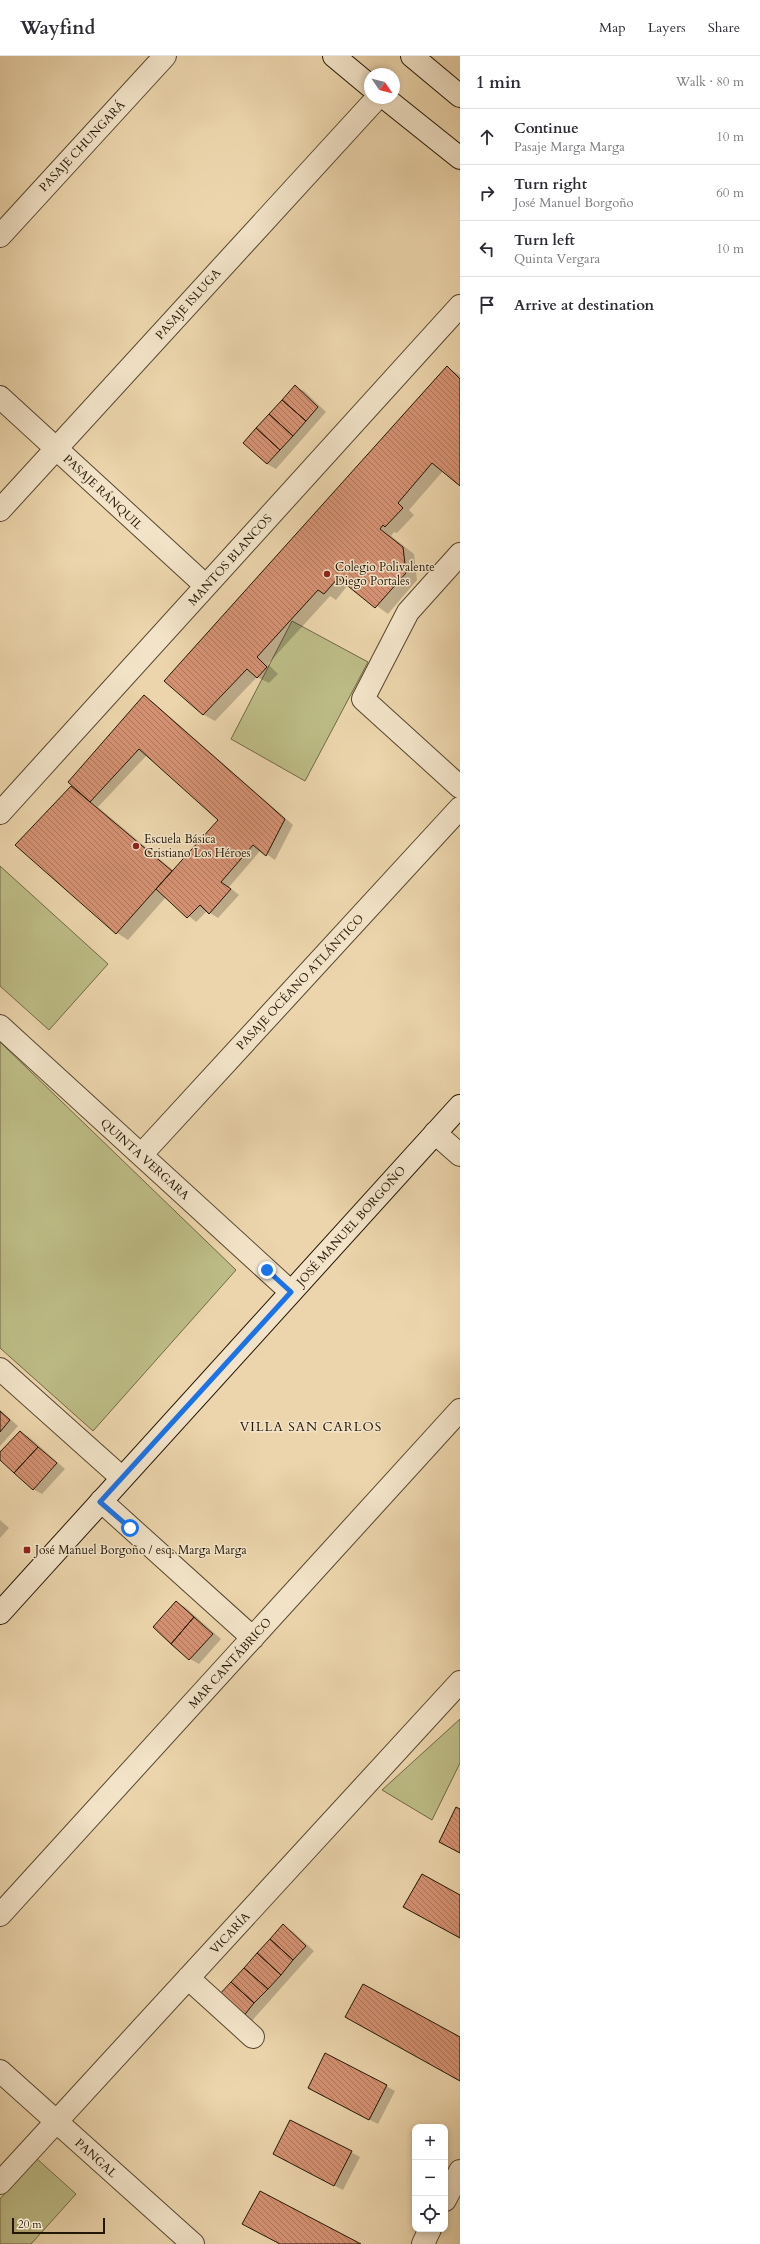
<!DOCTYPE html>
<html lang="en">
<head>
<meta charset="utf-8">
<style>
  :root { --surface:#fff; --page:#f2f2f3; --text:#2b2b33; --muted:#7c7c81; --line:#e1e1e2 }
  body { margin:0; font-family:Cardo,serif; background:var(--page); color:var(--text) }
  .controls { position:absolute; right:12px; bottom:12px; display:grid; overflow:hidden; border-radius:8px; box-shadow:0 2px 6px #0003 }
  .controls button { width:36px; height:36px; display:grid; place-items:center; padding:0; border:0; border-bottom:1px solid var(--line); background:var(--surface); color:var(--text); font:20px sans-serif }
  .compass { position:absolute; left:364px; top:12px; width:36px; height:36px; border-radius:50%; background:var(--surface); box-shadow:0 2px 6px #0003; rotate:125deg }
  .scale { position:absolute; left:12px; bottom:10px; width:93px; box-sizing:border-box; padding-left:4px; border:2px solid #221605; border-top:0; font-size:11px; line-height:14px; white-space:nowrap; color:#221605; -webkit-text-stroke:3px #f3e4c9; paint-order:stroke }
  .stop { position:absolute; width:12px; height:12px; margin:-9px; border:3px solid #1a73e8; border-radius:50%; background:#fff }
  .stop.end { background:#1a73e8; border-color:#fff; box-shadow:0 1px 4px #0008 }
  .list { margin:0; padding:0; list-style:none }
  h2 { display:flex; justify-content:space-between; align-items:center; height:52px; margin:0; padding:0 16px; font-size:17px }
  h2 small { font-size:13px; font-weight:400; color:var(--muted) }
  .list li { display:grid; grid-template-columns:26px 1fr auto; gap:12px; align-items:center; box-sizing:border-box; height:56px; padding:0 16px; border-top:1px solid var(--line) }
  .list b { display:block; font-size:15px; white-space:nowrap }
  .list p { margin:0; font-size:13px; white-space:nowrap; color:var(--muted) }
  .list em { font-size:13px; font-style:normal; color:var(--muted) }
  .icon { flex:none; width:22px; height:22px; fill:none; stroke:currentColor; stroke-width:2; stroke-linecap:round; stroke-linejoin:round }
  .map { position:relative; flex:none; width:460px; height:2188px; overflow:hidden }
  header { display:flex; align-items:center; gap:24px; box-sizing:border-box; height:56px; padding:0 20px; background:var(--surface); border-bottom:1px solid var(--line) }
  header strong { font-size:19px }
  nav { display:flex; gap:22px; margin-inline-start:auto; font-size:14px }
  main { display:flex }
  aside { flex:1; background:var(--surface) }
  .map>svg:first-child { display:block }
  .green { fill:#bdbc86; stroke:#706946 }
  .shadow { fill:#0003; fill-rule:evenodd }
  .building { fill:url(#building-back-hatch); stroke:#221605 }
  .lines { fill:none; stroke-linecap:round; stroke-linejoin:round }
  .street-casing { stroke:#54462f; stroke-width:24 }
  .secondary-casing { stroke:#221605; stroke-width:24 }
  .street { stroke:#f3e4c9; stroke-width:22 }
  .secondary { stroke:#f3e4c9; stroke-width:22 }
  .route { stroke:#1a73e8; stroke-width:5 }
  .poi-dot { fill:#8f2418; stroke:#f3e4c9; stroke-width:1.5 }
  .labels { text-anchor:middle; stroke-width:3; stroke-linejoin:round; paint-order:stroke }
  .street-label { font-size:12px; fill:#221605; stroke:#f3e4c9 }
  .poi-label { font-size:12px; fill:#221605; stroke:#f3e4c9; text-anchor:start }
  .neighbourhood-label { font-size:13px; letter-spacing:1px; fill:#221605; stroke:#f3e4c9 }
</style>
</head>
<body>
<header>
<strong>Wayfind</strong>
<nav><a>Map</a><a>Layers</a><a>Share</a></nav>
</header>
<main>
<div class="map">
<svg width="460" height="2188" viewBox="0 0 460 2188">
  <defs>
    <pattern id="building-back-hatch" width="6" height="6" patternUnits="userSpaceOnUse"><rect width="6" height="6" fill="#d59273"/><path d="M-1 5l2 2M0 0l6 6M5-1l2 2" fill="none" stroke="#ac765c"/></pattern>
  </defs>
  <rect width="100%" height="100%" fill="#ecd5ac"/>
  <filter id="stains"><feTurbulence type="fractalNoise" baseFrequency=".005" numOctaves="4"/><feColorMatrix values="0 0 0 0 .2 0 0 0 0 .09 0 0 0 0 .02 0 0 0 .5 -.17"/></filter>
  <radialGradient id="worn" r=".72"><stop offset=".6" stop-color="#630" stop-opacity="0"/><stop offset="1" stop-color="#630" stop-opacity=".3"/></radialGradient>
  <path class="green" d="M292 565 368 606 305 725 231 683Z
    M0 810 108 908 49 974 0 930Z
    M0 986 236 1214 93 1375 0 1292Z
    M460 1663V1707L432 1764 382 1734Z
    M36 2102 76 2138 31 2188H0V2143Z"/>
  <path class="shadow" d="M448 312 460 319V429L443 415 409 454 414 459 397 477 394 476 391 480 414 498 417 524 388 558 348 529 336 544 330 540 268 608 278 618 269 627 257 621 215 665 204 659 166 625Z
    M295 331 304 335 326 356 276 413 267 408 245 387Z
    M144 641 153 646 293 769 275 804 261 794 229 831 239 839 218 862 207 855 196 866 166 841 128 884 117 877 71 731 78 735ZM147 699 219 764 174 815 98 751Z
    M0 1354 18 1370 0 1390Z
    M20 1376 29 1381 65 1413 42 1438 33 1433 0 1403V1398Z
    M0 1464 9 1472 0 1482Z
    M176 1546 185 1551 221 1583 199 1608 190 1603 154 1571Z
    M283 1870 292 1875 314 1895 251 1966 242 1961Z
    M386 2030 395 2035 378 2068 317 2037Z
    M291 2065 360 2101 343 2134 282 2103Z"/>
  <path class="building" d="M447 310 460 323V430L432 407 398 447 403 452 385 471 383 469 380 473 403 491 406 517 375 552 338 522 324 538 318 534 257 601 267 611 257 622 247 613 203 659 164 625Z
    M295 329 318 351 306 365 282 344Z
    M282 344 306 365 293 380 269 358Z
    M269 358 293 380 280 394 256 372Z
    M256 372 280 394 267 408 243 387Z
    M144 639 285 763 266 800 253 789 221 826 231 833 209 858 200 849 187 862 156 833 218 764 139 693 90 746 68 726Z
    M71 730 172 815 116 878 15 789Z
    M0 1355 10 1364 0 1376Z
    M20 1375 38 1391 14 1417 0 1404V1396Z
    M38 1391 57 1407 33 1434 14 1417Z
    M176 1545 194 1561 171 1588 153 1571Z
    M194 1561 213 1578 189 1604 171 1588Z
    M456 1751 460 1753V1797L439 1786Z
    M422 1818 460 1839V1882L403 1851Z
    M283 1868 306 1890 293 1904 270 1883Z
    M270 1883 293 1904 281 1919 257 1897Z
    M257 1897 281 1919 268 1933 244 1912Z
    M244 1912 268 1933 254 1947 231 1926Z
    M231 1926 254 1947 242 1962 218 1940Z
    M363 1928 460 1981V2025L345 1961Z
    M325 1997 387 2029 369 2064 308 2032Z
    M290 2064 352 2095 334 2130 273 2098Z
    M260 2135 361 2188H280L242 2168Z"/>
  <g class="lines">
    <g class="street-casing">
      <path id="street" d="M0 180 165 0
        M0 341 206 530
        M0 454 377 42
        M460 498 408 556 363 643 460 731
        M0 757 460 250
        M0 970 291 1236
        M435 1077 460 1099
        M141 1099 460 752
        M0 1313 122 1422
        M101 1445 253 1582
        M0 1859 460 1354
        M188 1922 253 1981
        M0 2015 193 2188
        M0 2127 460 1626
        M445 2144 460 2115
        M423 2188 430 2173"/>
    </g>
    <g class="secondary-casing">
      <path id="secondary" d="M334 0 370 30
        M412 0 460 40
        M385 42 460 102
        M0 1557 460 1050"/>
    </g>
    <use href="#street" class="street"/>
    <use href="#secondary" class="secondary"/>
  </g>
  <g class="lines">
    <path class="route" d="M130 1472 100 1446 291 1236 267 1214"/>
  </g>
  <g class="poi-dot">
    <circle cx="327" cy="518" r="4"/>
    <circle cx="136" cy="790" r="4"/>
    <rect x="23" y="1490" width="8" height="8" rx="2"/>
  </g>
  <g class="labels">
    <g class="street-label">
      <text transform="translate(82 90) rotate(-47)" y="4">PASAJE CHUNGARÁ</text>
      <text transform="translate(188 248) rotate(-48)" y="4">PASAJE ISLUGA</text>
      <text transform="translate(103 436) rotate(43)" y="4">PASAJE RÁNQUIL</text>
      <text transform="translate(230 504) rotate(-48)" y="4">MANTOS BLANCOS</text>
      <text transform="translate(300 926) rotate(-47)" y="4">PASAJE OCÉANO ATLÁNTICO</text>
      <text transform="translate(145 1103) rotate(42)" y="4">QUINTA VERGARA</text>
      <text transform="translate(351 1170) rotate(-48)" y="4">JOSÉ MANUEL BORGOÑO</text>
      <text transform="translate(230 1607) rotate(-48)" y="4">MAR CANTÁBRICO</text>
      <text transform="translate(230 1877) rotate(-47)" y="4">VICARÍA</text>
      <text transform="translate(96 2102) rotate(42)" y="4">PANGAL</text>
    </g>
    <g class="poi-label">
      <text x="335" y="515">Colegio Polivalente<tspan x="335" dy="14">Diego Portales</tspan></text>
      <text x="144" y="787">Escuela Básica<tspan x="144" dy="14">Cristiano Los Héroes</tspan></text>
      <text x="35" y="1498">José Manuel Borgoño / esq. Marga Marga</text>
    </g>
    <g class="neighbourhood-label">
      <text x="311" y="1375">VILLA SAN CARLOS</text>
    </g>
  </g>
  <rect width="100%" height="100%" filter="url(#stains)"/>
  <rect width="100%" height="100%" fill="url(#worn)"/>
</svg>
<div class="controls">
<button>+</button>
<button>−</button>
<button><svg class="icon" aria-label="locate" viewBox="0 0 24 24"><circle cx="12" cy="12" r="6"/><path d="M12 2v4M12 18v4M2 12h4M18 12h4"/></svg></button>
</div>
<svg class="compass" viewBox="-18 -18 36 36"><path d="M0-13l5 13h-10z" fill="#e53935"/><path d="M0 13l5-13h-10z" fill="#7c7c81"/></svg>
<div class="scale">20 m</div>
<div class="stop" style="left:130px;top:1472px"></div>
<div class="stop end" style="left:267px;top:1214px"></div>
</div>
<aside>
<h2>1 min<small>Walk · 80 m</small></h2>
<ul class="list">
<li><svg class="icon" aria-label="ahead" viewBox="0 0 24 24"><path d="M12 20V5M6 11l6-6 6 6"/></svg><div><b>Continue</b><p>Pasaje Marga Marga</p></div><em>10 m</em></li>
<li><svg class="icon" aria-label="right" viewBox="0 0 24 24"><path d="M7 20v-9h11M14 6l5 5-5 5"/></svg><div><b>Turn right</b><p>José Manuel Borgoño</p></div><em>60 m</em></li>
<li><svg class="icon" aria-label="left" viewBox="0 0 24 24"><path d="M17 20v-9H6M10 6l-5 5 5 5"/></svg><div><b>Turn left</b><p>Quinta Vergara</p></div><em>10 m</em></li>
<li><svg class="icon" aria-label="arrive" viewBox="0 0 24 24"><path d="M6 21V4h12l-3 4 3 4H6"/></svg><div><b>Arrive at destination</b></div></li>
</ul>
</aside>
</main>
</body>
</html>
